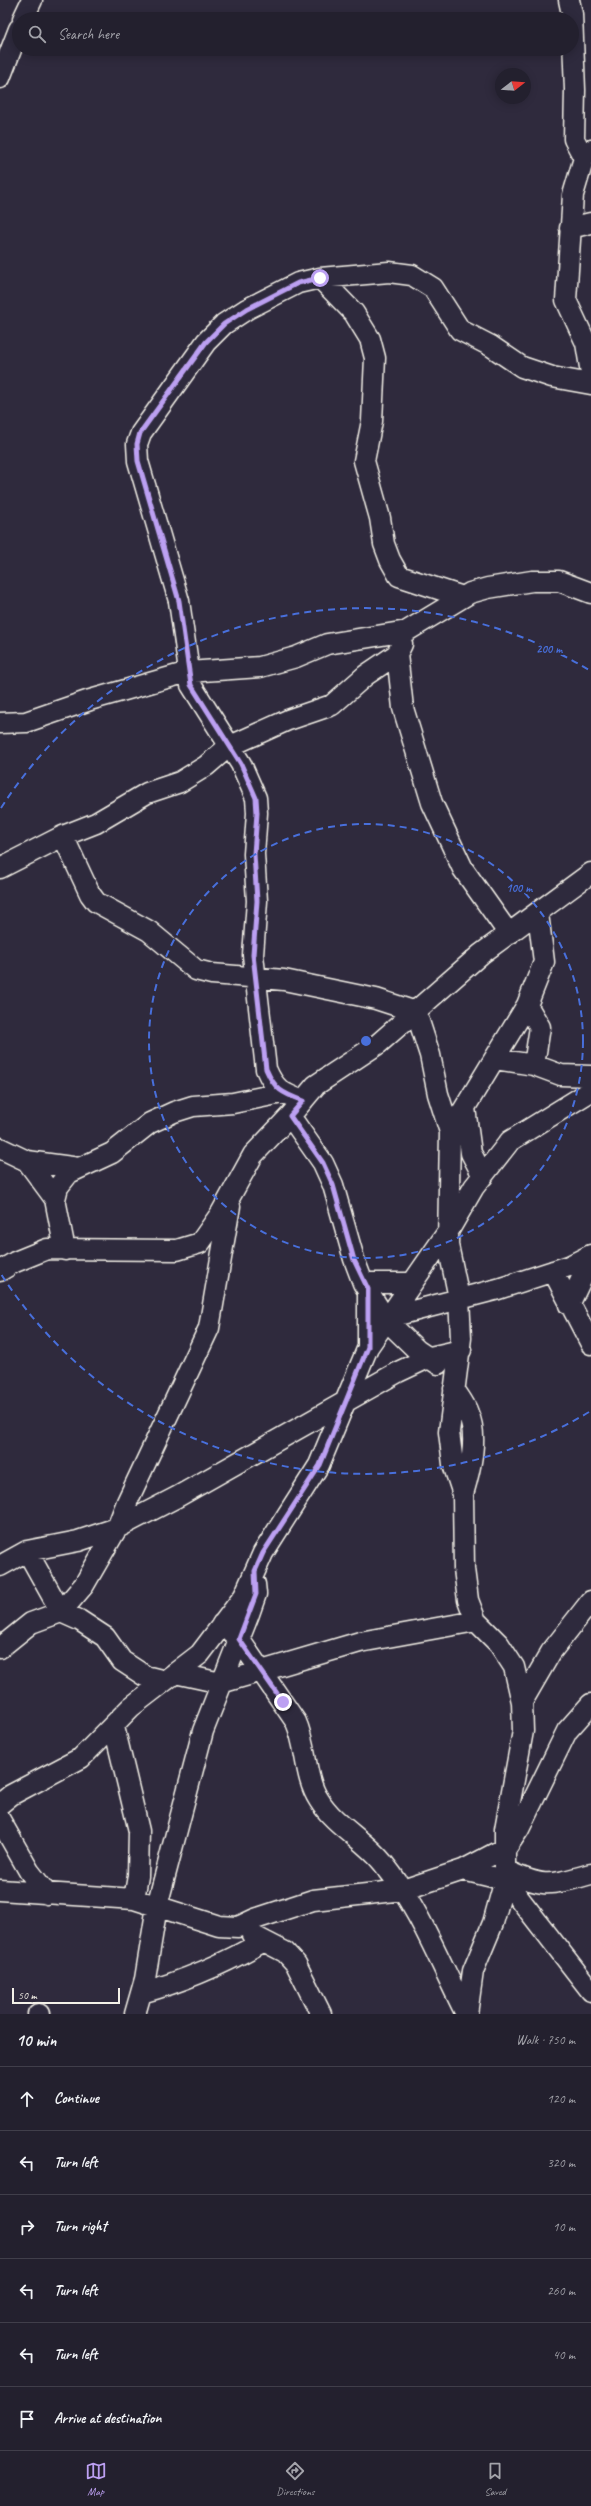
<!DOCTYPE html>
<html lang="en">
<head>
<meta charset="utf-8">
<style>
  :root { --surface:#23202e; --page:#2b2836; --text:#f1f3f6; --muted:#a3a3aa; --line:#403e4a; --accent:#bca0f2 }
  body { margin:0; font-family:Caveat,sans-serif; background:var(--page); color:var(--text) }
  .compass { position:absolute; left:495px; top:68px; width:36px; height:36px; border-radius:50%; background:var(--surface); box-shadow:0 2px 10px #0003; rotate:73deg }
  .scale { position:absolute; left:12px; bottom:10px; width:108px; box-sizing:border-box; padding-left:4px; border:2px solid #f4f1e8; border-top:0; font-size:11px; line-height:14px; white-space:nowrap; color:#f4f1e8; -webkit-text-stroke:3px #2f2a3d; paint-order:stroke }
  .stop { position:absolute; width:12px; height:12px; margin:-9px; border:3px solid #bca0f2; border-radius:50%; background:#fff }
  .stop.end { background:#bca0f2; border-color:#fff; box-shadow:0 1px 4px #0008 }
  .list { margin:0; padding:0; list-style:none }
  h2 { display:flex; justify-content:space-between; align-items:center; height:52px; margin:0; padding:0 16px; font-size:17px }
  h2 small { font-size:13px; font-weight:400; color:var(--muted) }
  .list li { display:grid; grid-template-columns:26px 1fr auto; gap:12px; align-items:center; box-sizing:border-box; height:64px; padding:0 16px; border-top:1px solid var(--line) }
  .list b { display:block; font-size:15px; white-space:nowrap }
  .list em { font-size:13px; font-style:normal; color:var(--muted) }
  .icon { flex:none; width:22px; height:22px; fill:none; stroke:currentColor; stroke-width:2; stroke-linecap:round; stroke-linejoin:round }
  .map { position:relative; flex:none; width:591px; height:2014px; overflow:hidden }
  .search { position:absolute; background:var(--surface); box-shadow:0 2px 10px #0003; left:12px; right:12px; top:12px; height:44px; display:flex; align-items:center; gap:10px; box-sizing:border-box; padding:0 14px; border-radius:22px; color:var(--muted); font-size:15px }
  .sheet { height:436px; background:var(--surface) }
  nav { display:flex; justify-content:space-around; align-items:center; box-sizing:border-box; height:56px; border-top:1px solid var(--line); background:var(--surface); font-size:11px; color:var(--muted) }
  nav a { display:grid; justify-items:center; gap:2px }
  nav .on { color:var(--accent) }
  .map>svg:first-child { display:block }
  .lines { fill:none; stroke-linecap:round; stroke-linejoin:round }
  .minor-casing { stroke:#f4f1e8; stroke-width:23 }
  .minor { stroke:#2f2a3d; stroke-width:20 }
  .route { stroke:#bca0f2; stroke-width:5 }
  .ring { fill:none; stroke:#486fdb; stroke-width:2; stroke-dasharray:7 5 }
  .centre { fill:#486fdb; stroke:#2f2a3d; stroke-width:2 }
  .ring-label { font-size:12px; text-anchor:middle; font-weight:bold; fill:#486fdb; stroke:#2f2a3d; stroke-width:4; stroke-linejoin:round; paint-order:stroke }
</style>
</head>
<body>
<div class="map">
<svg width="591" height="2014" viewBox="0 0 591 2014">
  <rect width="100%" height="100%" fill="#2f2a3d"/>
  <filter id="ink" filterUnits="userSpaceOnUse"><feTurbulence type="fractalNoise" baseFrequency=".025" numOctaves="2"/><feDisplacementMap in="SourceGraphic" scale="8" xChannelSelector="R" yChannelSelector="G"/><feConvolveMatrix kernelMatrix="1 2 1 2 8 2 1 2 1" color-interpolation-filters="sRGB"/></filter>
  <g filter="url(#ink)">
    <g class="lines">
      <g class="minor-casing">
        <path id="minor" d="M569 0 572 14 575 90 574 139 584 158
          M23 19 32 0
          M0 78 19 29
          M591 150 584 158 573 195 566 300 586 343 591 373
          M570 228 591 223
          M320 278 354 313 370 339 375 358 372 421 364 461 380 518 384 544 390 560 399 576 463 597
          M402 644 397 654 403 708 432 803 463 869 509 934
          M0 723 26 722 90 700 188 672 260 667 296 657 327 644 407 631 470 593 488 588 532 581H559L591 593
          M63 836 90 894 96 902 149 931 196 970 212 974 284 980 376 999 416 1012 430 1055 438 1094 450 1132 448 1245 459 1298 461 1338 449 1432 453 1464 463 1494 464 1569 468 1600 476 1621 499 1644 514 1667 522 1702 523 1731 505 1829V1880L493 1923 473 1971 467 2014
          M0 868 63 836 96 823 147 793 180 782 206 766 228 747 288 720 332 705 366 675 397 654
          M527 1005 540 1027 534 1065
          M495 1059 534 1065 561 1075 591 1076
          M303 1101C282 1093 275 1090 266 1069L253 955 257 901 254 854 257 813 256 798 241 764 191 685 179 601 138 461 137 444 141 433 206 342 224 324 247 309 298 283 320 278 389 272 412 275 433 288 460 330 491 346 522 367 552 377 591 384
          M465 1108 471 1153 483 1176
          M290 1116 323 1163 333 1185 354 1259 363 1283 387 1321 417 1350 438 1364
          M450 1132 527 1005 544 962 538 913
          M0 1148 27 1161 79 1168
          M27 1161 55 1199
          M65 1250 55 1199 58 1187 69 1173 112 1153 150 1123 174 1112 193 1106 233 1103 282 1093
          M0 1271 15 1262 47 1249 177 1250 200 1243 221 1213 253 1155 290 1116 316 1085 378 1044 481 954 591 873
          M553 1271 591 1344
          M363 1283H411
          M368 1289V1347
          M569 1305 591 1259
          M390 1317 498 1289 569 1266 591 1255
          M454 1389C459 1397 465 1404 468 1413 479 1437 470 1470 463 1494
          M27 1551 61 1612 79 1620 105 1637 122 1661 145 1676 165 1681
          M0 1566 27 1551 78 1541 117 1528 177 1497 398 1372 430 1357 461 1350
          M222 1624 239 1639 296 1722C307 1746 304 1777 319 1800 335 1826 364 1839 383 1863 419 1907 440 1963 466 2014
          M0 1648 31 1623 61 1612 84 1585 117 1528 127 1502 209 1328 230 1206
          M175 1673 221 1683 360 1642 476 1621
          M522 1702 551 1652 591 1601
          M114 1727 139 1831 138 1876 134 1899
          M0 1804 11 1795 81 1758 131 1707 200 1654 244 1596 263 1553 319 1465 368 1347 449 1230 474 1187 510 1141 591 1091
          M0 1820 29 1871 47 1894
          M463 1870 505 1880 591 1991
          M505 1870C545 1889 550 1885 591 1874
          M0 1890 134 1899 219 1926 238 1927 255 1919 313 1900 403 1890 463 1870 507 1847 519 1829 567 1731 591 1704
          M252 1935 285 1952 296 1964 321 2014
          M141 1993C185 1981 224 1964 264 1941
          M38 2014H39
          M135 2014 145 1979 157 1906 203 1731 249 1614 256 1594 255 1584"/>
      </g>
      <use href="#minor" class="minor"/>
    </g>
  </g>
  <g class="lines" filter="url(#ink)">
    <path class="route" d="M283 1702 239 1639 256 1594 255 1571 263 1553 320 1465 368 1347V1289L354 1260 333 1185 323 1163 290 1116 303 1101C282 1093 275 1090 266 1069L253 955 257 901 254 854 257 813 256 798 241 764 191 685 179 601 138 461 137 444 140 433 206 342 224 324 247 309 298 283 320 278"/>
  </g>
  <g class="ring">
    <circle cx="366" cy="1041" r="217"/>
    <path d="M589 1412A433 433 0 0 1 1 1274M1 808A433 433 0 0 1 589 670"/>
  </g>
  <circle cx="366" cy="1041" r="6" class="centre"/>
  <g class="ring-label">
    <text x="549" y="653">200 m</text>
    <text x="519" y="892">100 m</text>
  </g>
</svg>
<svg class="compass" viewBox="-18 -18 36 36"><path d="M0-13l5 13h-10z" fill="#e53935"/><path d="M0 13l5-13h-10z" fill="#a3a3aa"/></svg>
<div class="scale">50 m</div>
<div class="stop" style="left:320px;top:278px"></div>
<div class="stop end" style="left:283px;top:1702px"></div>
<div class="search"><svg class="icon" aria-label="search" viewBox="0 0 24 24"><circle cx="10" cy="10" r="6"/><path d="M15 15l6 6"/></svg>Search here</div>
</div>
<section class="sheet">
<h2>10 min<small>Walk · 750 m</small></h2>
<ul class="list">
<li><svg class="icon" aria-label="ahead" viewBox="0 0 24 24"><path d="M12 20V5M6 11l6-6 6 6"/></svg><div><b>Continue</b></div><em>120 m</em></li>
<li><svg class="icon" aria-label="left" viewBox="0 0 24 24"><path d="M17 20v-9H6M10 6l-5 5 5 5"/></svg><div><b>Turn left</b></div><em>320 m</em></li>
<li><svg class="icon" aria-label="right" viewBox="0 0 24 24"><path d="M7 20v-9h11M14 6l5 5-5 5"/></svg><div><b>Turn right</b></div><em>10 m</em></li>
<li><svg class="icon" aria-label="left" viewBox="0 0 24 24"><path d="M17 20v-9H6M10 6l-5 5 5 5"/></svg><div><b>Turn left</b></div><em>260 m</em></li>
<li><svg class="icon" aria-label="left" viewBox="0 0 24 24"><path d="M17 20v-9H6M10 6l-5 5 5 5"/></svg><div><b>Turn left</b></div><em>40 m</em></li>
<li><svg class="icon" aria-label="arrive" viewBox="0 0 24 24"><path d="M6 21V4h12l-3 4 3 4H6"/></svg><div><b>Arrive at destination</b></div></li>
</ul>
</section>
<nav>
<a class="on"><svg class="icon" aria-label="map" viewBox="0 0 24 24"><path d="M3 6l6-2 6 2 6-2v14l-6 2-6-2-6 2zM9 4v14M15 6v14"/></svg>Map</a>
<a><svg class="icon" aria-label="directions" viewBox="0 0 24 24"><path d="M12 3l9 9-9 9-9-9zM9 14v-3h6M13 9l2 2-2 2"/></svg>Directions</a>
<a><svg class="icon" aria-label="saved" viewBox="0 0 24 24"><path d="M7 4h10v16l-5-4-5 4z"/></svg>Saved</a>
</nav>
</body>
</html>
